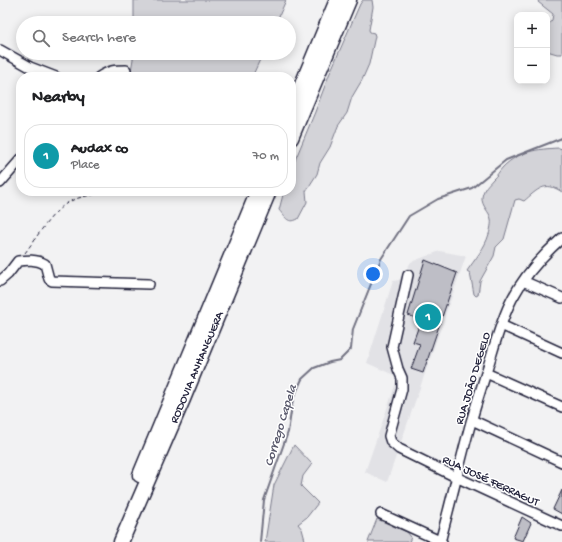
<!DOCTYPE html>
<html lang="en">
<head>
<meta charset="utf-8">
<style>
  :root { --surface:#fff; --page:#f2f2f2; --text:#202124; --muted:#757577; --line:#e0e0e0; --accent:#0b8043 }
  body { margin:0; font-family:"Gochi Hand",sans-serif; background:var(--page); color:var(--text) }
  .controls { position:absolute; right:12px; top:12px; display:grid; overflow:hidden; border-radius:8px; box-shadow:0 2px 10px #0003 }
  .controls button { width:36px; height:36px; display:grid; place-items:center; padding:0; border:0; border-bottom:1px solid var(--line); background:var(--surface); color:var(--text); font:20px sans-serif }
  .you { position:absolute; left:373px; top:274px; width:14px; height:14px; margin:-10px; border:3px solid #fff; border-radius:50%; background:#1a73e8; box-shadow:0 0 0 6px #1a73e833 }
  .badge { display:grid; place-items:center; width:26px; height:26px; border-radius:50%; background:var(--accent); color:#fff; font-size:13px; font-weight:700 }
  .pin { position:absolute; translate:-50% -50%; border:2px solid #fff; box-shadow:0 1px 4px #0006 }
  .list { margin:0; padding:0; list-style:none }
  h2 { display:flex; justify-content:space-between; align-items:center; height:52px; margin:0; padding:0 16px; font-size:17px }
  h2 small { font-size:13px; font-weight:400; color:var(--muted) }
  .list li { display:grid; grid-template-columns:26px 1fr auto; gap:12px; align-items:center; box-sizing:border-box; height:64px; margin:0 8px 8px; padding:0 8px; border:1px solid var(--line); border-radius:16px }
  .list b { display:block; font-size:15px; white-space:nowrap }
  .list p { margin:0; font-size:13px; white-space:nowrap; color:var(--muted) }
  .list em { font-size:13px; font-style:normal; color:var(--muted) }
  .icon { flex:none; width:22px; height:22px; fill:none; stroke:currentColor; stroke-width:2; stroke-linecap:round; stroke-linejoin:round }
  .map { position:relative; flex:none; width:562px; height:542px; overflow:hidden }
  .search { position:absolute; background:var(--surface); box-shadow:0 2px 10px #0003; left:16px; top:16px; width:280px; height:44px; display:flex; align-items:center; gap:10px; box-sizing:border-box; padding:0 14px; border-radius:22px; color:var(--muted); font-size:15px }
  .panel { position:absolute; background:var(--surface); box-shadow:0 2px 10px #0003; left:16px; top:72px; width:280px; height:124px; border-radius:16px }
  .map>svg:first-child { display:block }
  .built { fill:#e2e2e6 }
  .green { fill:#d3d3d8; stroke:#7a7a8a }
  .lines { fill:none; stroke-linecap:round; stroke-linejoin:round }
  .stream { stroke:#727282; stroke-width:2 }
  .building { fill:#bebec6; stroke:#22223b }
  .minor-casing { stroke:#22223b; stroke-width:12 }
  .highway-casing { stroke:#22223b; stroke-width:17 }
  .path { stroke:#22223b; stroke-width:1; stroke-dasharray:4 3; stroke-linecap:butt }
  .minor { stroke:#fff; stroke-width:9 }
  .highway { stroke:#fff; stroke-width:14 }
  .labels { text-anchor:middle; stroke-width:3; stroke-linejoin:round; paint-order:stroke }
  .street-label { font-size:12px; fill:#22223b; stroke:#fff }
  .water-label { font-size:13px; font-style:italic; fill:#58586b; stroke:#fff }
</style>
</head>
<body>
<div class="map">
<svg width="562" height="542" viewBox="0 0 562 542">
  <rect width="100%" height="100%" fill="#f2f2f3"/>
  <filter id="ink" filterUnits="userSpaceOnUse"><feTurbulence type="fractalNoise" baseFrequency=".025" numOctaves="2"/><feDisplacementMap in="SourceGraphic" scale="8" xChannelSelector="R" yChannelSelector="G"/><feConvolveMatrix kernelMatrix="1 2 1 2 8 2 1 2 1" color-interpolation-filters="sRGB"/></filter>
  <g filter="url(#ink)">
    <path class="built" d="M440 251 466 256 387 482 365 472 398 377 367 363 393 281 399 280 411 262Z"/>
    <path class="green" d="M134 0H286L276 23H134Z
      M363 0H372L373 7 369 30 370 32 374 33 375 36 369 64 362 80 352 97 347 113 338 126 330 147 320 163 317 174 306 191 307 202 298 219C288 224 286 218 279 210L284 191H291V170L315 112 329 75 360 4Z
      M539 0H562V54H557L547 51V26L552 20 553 14 538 2Z
      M134 53H263L252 77H130Z
      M559 148 562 149V192C545 180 537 190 524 201L519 199 515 200 504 239 496 247 494 256 480 281 478 295 476 296 474 294 470 273 467 271C475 259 485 248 489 234 490 231 492 223 491 219 490 212 481 206 482 197 484 187 488 185 493 179 497 176 499 171 503 167 519 151 537 149 559 148Z
      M294 445 312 464 303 476 301 486 318 503 307 517 298 524 302 529 305 540 304 542H265L274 485Z
      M377 519 407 532 411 537 409 542H368Z"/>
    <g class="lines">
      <path class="stream" d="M260 542 264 500 288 432 293 399 302 379 314 368 330 362 340 360 351 349 353 329 381 259 409 216 438 199 472 188 506 160 562 138"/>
    </g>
    <path class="building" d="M425 260 457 273 423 373 411 369 420 344 413 342 421 320 408 315Z
      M562 490V514L553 509Z
      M522 517 531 523 523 541 513 538Z"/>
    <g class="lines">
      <g class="minor-casing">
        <path id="minor" d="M0 50 30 67 56 77
          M99 77C110 70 114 70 126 70
          M0 183 21 159
          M408 275 392 347 398 369 402 378V389L389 436 391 442 399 449 456 477 562 526
          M0 281 8 274 18 261C27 260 36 259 45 264L49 279 52 281 149 284
          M523 281 562 298
          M501 325 562 353
          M486 373 562 407
          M472 420 562 462
          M381 514 442 542
          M440 542C451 502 460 462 471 422 476 405 481 389 486 373 494 348 500 322 512 299 524 276 543 255 562 238"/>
      </g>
      <g class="highway-casing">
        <path id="highway" d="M291 111 337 0
          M291 138 349 0
          M140 475 258 191
          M121 542 183 399 269 191"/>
      </g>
      <path class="path" d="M25 253C37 237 52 211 69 202 80 195 107 193 120 191"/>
      <use href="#minor" class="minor"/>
      <use href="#highway" class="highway"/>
    </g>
  </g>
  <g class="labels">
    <g class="street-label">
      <text transform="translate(196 367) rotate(-67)" y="4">RODOVIA ANHANGUERA</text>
      <text transform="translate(472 378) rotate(-73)" y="4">RUA JOÃO DEGELO</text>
      <text transform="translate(491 480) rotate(25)" y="4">RUA JOSÉ FERRAGUT</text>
    </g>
    <g class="water-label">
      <text transform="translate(279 425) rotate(-73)" y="5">Corrego Capela</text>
    </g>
  </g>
</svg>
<div class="controls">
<button>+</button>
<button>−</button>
</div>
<div class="you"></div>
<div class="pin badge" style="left:428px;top:317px;background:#0f9aa8">1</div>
<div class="search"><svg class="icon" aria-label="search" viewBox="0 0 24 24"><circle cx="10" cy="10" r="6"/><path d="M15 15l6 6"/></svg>Search here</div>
<section class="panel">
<h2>Nearby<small></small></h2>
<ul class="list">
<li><span class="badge" style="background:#0f9aa8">1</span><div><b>Audax co</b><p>Place</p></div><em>70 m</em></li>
</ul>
</section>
</div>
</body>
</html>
